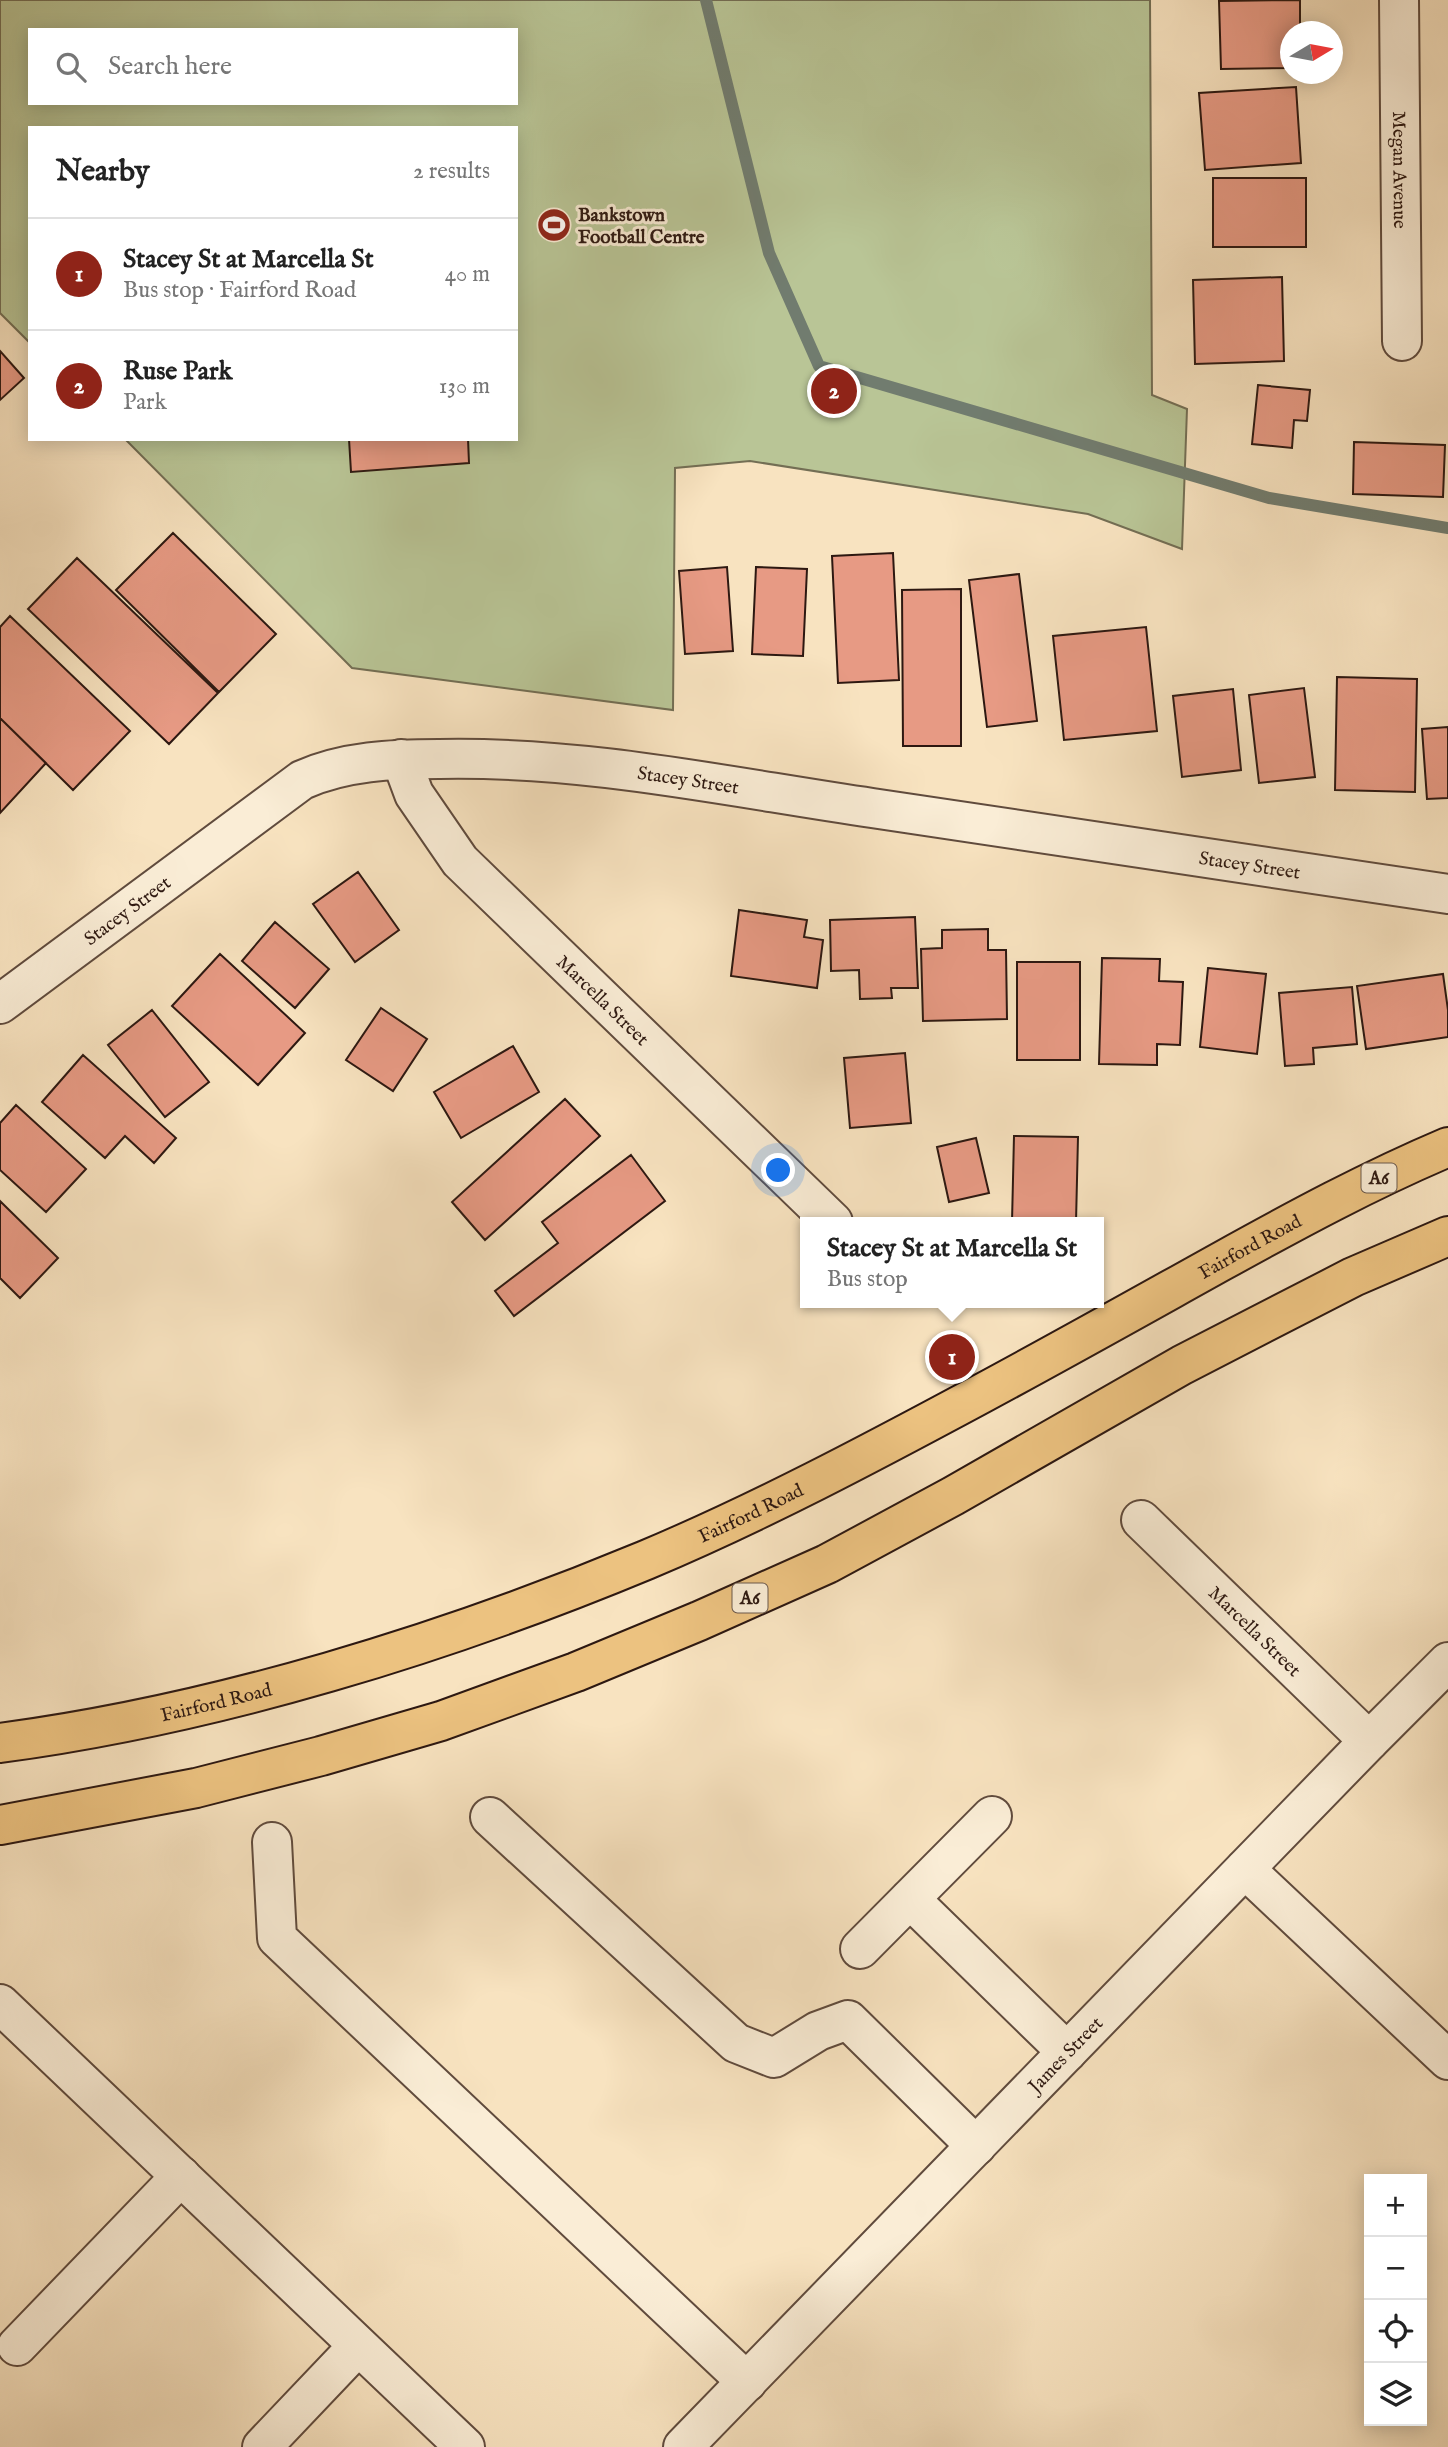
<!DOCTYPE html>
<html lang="en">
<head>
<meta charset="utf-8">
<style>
  :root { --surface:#fff; --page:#f2f2f2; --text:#222; --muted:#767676; --line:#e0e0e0; --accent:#8f2418 }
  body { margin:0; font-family:"IM FELL English",serif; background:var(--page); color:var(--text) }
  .controls { position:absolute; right:21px; bottom:21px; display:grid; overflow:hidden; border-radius:0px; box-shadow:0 4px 18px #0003 }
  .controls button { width:63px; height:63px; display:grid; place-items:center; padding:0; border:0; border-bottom:2px solid var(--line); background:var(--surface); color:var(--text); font:35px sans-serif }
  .compass { position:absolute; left:1280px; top:21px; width:63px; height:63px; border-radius:50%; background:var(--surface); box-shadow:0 4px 18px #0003; rotate:80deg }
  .you { position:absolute; left:779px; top:1171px; width:24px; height:24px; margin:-18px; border:5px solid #fff; border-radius:50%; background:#1a73e8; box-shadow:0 0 0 10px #1a73e833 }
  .badge { display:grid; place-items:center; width:46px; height:46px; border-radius:50%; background:var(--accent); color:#fff; font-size:23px; font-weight:700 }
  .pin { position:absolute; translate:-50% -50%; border:4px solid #fff; box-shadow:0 2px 7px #0006 }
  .popup { position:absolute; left:800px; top:1217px; width:304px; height:91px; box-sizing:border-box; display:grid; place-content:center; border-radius:0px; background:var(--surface); filter:drop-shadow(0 2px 5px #0005); font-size:23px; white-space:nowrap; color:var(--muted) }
  .popup b { font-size:26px; color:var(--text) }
  .popup::after { content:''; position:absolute; left:50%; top:100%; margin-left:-14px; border:14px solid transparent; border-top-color:var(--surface) }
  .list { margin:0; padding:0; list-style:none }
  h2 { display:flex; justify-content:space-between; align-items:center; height:91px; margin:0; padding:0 28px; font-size:30px }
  h2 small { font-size:23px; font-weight:400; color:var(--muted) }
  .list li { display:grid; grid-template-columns:46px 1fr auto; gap:21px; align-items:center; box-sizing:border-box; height:112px; padding:0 28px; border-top:2px solid var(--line) }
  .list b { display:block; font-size:26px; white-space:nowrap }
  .list p { margin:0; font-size:23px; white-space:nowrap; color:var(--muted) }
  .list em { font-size:23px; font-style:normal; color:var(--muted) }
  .icon { flex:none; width:38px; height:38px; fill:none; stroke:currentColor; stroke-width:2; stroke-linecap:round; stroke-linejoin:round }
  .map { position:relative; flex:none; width:1448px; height:2447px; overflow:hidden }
  .search { position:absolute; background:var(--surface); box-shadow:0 4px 18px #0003; left:28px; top:28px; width:490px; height:77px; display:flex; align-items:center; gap:18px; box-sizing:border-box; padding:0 24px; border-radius:0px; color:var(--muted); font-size:26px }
  .panel { position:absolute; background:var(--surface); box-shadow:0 4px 18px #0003; left:28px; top:126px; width:490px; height:315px; border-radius:0px }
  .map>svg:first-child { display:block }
  .green { fill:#b9c596; stroke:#736e54; stroke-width:2; fill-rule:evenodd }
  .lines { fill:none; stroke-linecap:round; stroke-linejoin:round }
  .stream { stroke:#717c6f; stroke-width:12 }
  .building { fill:#e79a84; stroke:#2d1811; stroke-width:2 }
  .minor-casing { stroke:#604b3d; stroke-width:42 }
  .highway-casing { stroke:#2d1811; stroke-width:42 }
  .minor { stroke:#faedd6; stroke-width:38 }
  .highway { stroke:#ecc280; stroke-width:38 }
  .labels { text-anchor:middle; stroke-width:6; stroke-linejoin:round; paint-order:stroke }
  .shield { fill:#faedd6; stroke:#6a584c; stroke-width:2 }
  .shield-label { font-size:18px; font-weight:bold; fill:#2d1811 }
  .street-label { font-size:19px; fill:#2d1811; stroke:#faedd6 }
  .poi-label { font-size:19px; font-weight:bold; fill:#2d1811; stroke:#faedd6; text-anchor:start }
</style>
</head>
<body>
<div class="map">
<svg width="1448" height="2447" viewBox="0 0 1448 2447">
  <rect width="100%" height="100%" fill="#f8e3c0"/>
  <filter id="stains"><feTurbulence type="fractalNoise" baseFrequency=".00286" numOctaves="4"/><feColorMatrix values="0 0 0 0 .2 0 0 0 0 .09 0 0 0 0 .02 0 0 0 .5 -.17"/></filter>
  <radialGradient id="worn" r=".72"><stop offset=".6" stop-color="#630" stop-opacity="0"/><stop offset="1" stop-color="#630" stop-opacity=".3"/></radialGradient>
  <path class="green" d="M0 0H1150L1152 395 1187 409 1182 549 1088 514 750 461 675 468 673 710 352 668 125 439H516V128H30V343L0 313ZM30 30H516V103H30Z"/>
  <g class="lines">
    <path class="stream" d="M706 0 769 253 819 366 1269 498 1448 528"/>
  </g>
  <path class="building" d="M1300 0V32H1290V68L1221 69 1219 1Z
    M1296 87 1301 163 1205 170 1199 93Z
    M1213 178H1306V247H1213Z
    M1282 277 1284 361 1195 364 1193 280Z
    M0 351 24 378 0 400Z
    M1258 385 1310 390 1307 421 1294 420 1292 448 1252 444Z
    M349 439H468L469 463 351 472Z
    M1354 442 1445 445 1443 497 1353 494Z
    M173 533 276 634 219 692 116 590Z
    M893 553 899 680 838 683 832 556Z
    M77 558 218 693 169 744 28 609Z
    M727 567 733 651 685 654 679 571Z
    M756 567 807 569 803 656 752 654Z
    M1019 574 1037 721 987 727 969 580Z
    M961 589V746H903L902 590Z
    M10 616 130 731 73 790 0 718V627Z
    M1146 627 1157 731 1064 740 1053 636Z
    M1337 677 1417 679 1415 792 1335 790Z
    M1304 688 1315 777 1259 783 1249 695Z
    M1233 689 1241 770 1182 777 1173 696Z
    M0 718 46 763 0 813Z
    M1448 727V798L1427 799 1422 729Z
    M358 872 399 930 355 962 313 904Z
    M739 910 807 920 804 937 823 940 817 988 731 976Z
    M915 917 918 988H891L892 998 860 999 859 970 831 971 830 920Z
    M275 922 329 969 295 1008 242 961Z
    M988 929V950H1006L1007 1019 923 1021 921 949 942 948V930Z
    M220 954 305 1033 258 1085 172 1006Z
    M1102 958 1160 959 1159 981 1183 982 1180 1045 1157 1044V1065L1099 1064Z
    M1017 962H1080V1060H1017Z
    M1208 968 1266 974 1257 1054 1200 1047Z
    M1443 974 1448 1010V1037L1366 1049 1357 986Z
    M1352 987 1357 1044 1313 1048 1314 1064 1285 1066 1279 993Z
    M381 1008 427 1039 393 1091 346 1060Z
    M152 1010 209 1082 165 1117 108 1045Z
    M513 1046 539 1092 461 1138 434 1092Z
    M905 1053 911 1123 850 1128 844 1058Z
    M83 1055 176 1138 154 1163 125 1136 105 1158 42 1102Z
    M565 1099 600 1136 485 1240 452 1202Z
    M16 1105 86 1169 46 1212 0 1170V1123Z
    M1014 1136 1078 1137 1076 1222H1012Z
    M976 1138 989 1193 949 1202 937 1147Z
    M631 1155 665 1201 514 1316 495 1291 558 1243 542 1222Z
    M0 1201 58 1258 20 1298 0 1278Z"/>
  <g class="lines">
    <g class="minor-casing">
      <g id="minor">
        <path id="s1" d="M1399 0 1402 341"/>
        <path id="s2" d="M401 759 414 794 460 861 833 1222"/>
        <path id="s3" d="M0 1004 302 780C344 761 393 759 439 759 586 756 728 787 872 808 1064 837 1256 865 1448 894"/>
        <path id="s4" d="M1141 1520 1369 1741"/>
        <path d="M490 1817 736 2043 774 2058 818 2031 848 2020 976 2146"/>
        <path d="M272 1842 277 1938 747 2382"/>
        <path d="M1245 1869 1448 2060"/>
        <path d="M910 1899 1067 2052"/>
        <path d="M860 1949 992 1816"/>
        <path d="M0 2004 465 2447"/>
        <path d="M17 2346 181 2176"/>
        <path d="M262 2447 358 2346"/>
        <path id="s5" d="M683 2447 1369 1741 1448 1662"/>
      </g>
    </g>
    <g class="highway-casing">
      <g id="highway">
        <path id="s6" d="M0 1743C217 1714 444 1644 646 1560 760 1512 871 1453 979 1395 1061 1351 1141 1306 1222 1261 1296 1220 1370 1180 1448 1147"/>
        <path d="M0 1825 196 1788 321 1756 441 1721 576 1672 699 1621 827 1564 953 1496 1182 1365 1353 1277 1448 1236"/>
      </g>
    </g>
    <use href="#minor" class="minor"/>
    <use href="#highway" class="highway"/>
  </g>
  <defs>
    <g id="stadium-disc" transform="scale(1.75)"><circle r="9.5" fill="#8f2418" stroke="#faedd6"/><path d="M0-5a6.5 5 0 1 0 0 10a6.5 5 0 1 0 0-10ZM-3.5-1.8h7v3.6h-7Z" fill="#fff"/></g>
  </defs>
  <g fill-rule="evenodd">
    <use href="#stadium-disc" x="554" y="225"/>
  </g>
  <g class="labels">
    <g class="shield">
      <rect x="1361.5" y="1163.5" width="35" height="29" rx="5"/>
      <rect x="732.5" y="1583.5" width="35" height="29" rx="5"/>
    </g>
    <g class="shield-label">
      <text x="1379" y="1184">A6</text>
      <text x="750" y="1604">A6</text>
    </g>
    <g class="street-label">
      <text dy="7" stroke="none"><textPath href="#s1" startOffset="170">Megan Avenue</textPath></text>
      <text dy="7" stroke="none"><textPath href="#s3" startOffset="766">Stacey Street</textPath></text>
      <text dy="7" stroke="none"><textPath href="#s3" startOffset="1334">Stacey Street</textPath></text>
      <text dy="7" stroke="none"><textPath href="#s3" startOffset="158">Stacey Street</textPath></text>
      <text dy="7" stroke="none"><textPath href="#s2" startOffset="318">Marcella Street</textPath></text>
      <text dy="7" stroke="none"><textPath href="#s6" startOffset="1354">Fairford Road</textPath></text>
      <text dy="7" stroke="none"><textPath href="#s6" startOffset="788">Fairford Road</textPath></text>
      <text dy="7" stroke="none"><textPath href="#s4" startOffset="159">Marcella Street</textPath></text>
      <text dy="7" stroke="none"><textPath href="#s6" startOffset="220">Fairford Road</textPath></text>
      <text dy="7" stroke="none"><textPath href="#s5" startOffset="548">James Street</textPath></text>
    </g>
    <g class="poi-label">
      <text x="578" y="221">Bankstown<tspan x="578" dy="22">Football Centre</tspan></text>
    </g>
  </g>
  <rect width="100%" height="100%" filter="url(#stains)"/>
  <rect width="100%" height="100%" fill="url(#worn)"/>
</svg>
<div class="controls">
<button>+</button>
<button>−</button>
<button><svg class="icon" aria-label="locate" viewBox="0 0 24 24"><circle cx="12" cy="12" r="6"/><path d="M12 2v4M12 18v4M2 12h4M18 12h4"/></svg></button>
<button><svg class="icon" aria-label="layers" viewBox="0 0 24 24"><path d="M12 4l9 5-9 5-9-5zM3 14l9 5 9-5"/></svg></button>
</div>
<svg class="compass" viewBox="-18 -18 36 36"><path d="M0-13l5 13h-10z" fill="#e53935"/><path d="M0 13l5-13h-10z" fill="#767676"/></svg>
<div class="you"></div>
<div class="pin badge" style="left:952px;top:1357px">1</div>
<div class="popup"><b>Stacey St at Marcella St</b>Bus stop</div>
<div class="pin badge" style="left:834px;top:391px">2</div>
<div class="search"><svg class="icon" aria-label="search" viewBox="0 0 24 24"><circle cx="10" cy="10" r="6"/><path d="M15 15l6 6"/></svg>Search here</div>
<section class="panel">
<h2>Nearby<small>2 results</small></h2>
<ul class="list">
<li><span class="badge">1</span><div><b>Stacey St at Marcella St</b><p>Bus stop · Fairford Road</p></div><em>40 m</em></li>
<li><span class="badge">2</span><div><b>Ruse Park</b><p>Park</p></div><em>130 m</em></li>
</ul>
</section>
</div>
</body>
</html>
